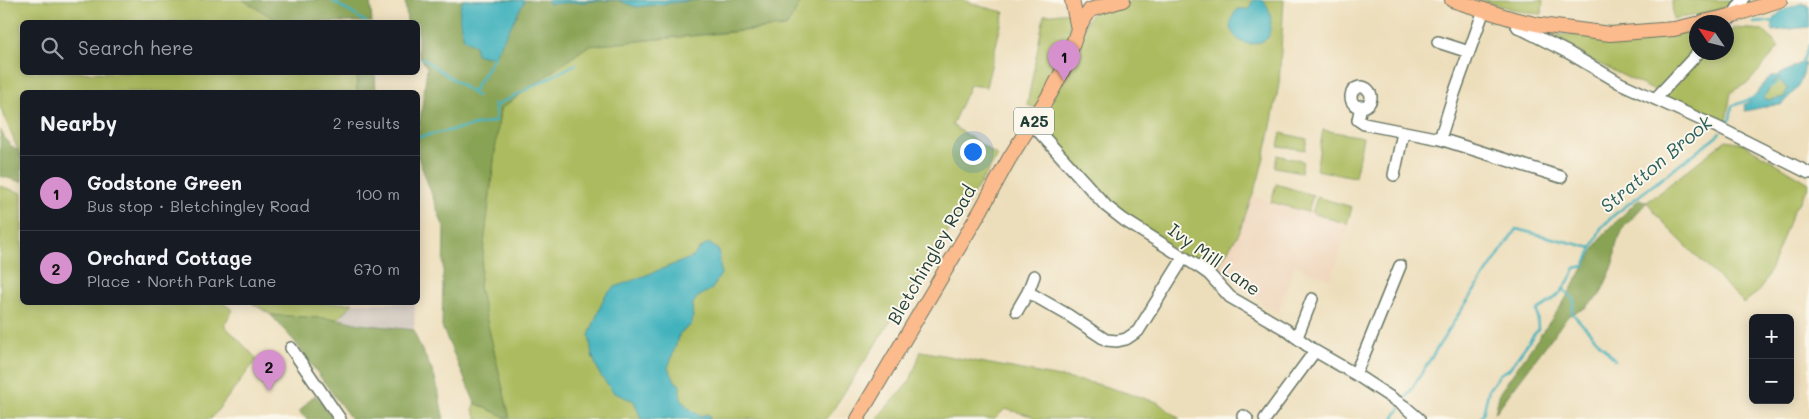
<!DOCTYPE html>
<html lang="en">
<head>
<meta charset="utf-8">
<style>
  :root { --surface:#171b24; --page:#20242c; --text:#f1f3f6; --muted:#9ea1a6; --line:#363941; --accent:#d690ce }
  body { margin:0; font-family:Mali,sans-serif; background:var(--page); color:var(--text) }
  .controls { position:absolute; right:15px; bottom:15px; display:grid; overflow:hidden; border-radius:8px; box-shadow:0 2px 12px #0003 }
  .controls button { width:45px; height:45px; display:grid; place-items:center; padding:0; border:0; border-bottom:1px solid var(--line); background:var(--surface); color:var(--text); font:25px sans-serif }
  .compass { position:absolute; left:1689px; top:15px; width:45px; height:45px; border-radius:50%; background:var(--surface); box-shadow:0 2px 12px #0003; rotate:305deg }
  .you { position:absolute; left:972px; top:151px; width:18px; height:18px; margin:-12px; border:4px solid #fff; border-radius:50%; background:#1a73e8; box-shadow:0 0 0 8px #1a73e833 }
  .badge { display:grid; place-items:center; width:32px; height:32px; border-radius:50%; background:var(--accent); color:#111; font-size:16px; font-weight:700 }
  .pin { position:absolute; translate:-50% -41px; filter:drop-shadow(0 1px 2px #0008) }
  .pin::after { content:''; position:absolute; top:26px; width:18px; height:15px; background:inherit; clip-path:polygon(0 0,100% 0,50% 100%) }
  .list { margin:0; padding:0; list-style:none }
  h2 { display:flex; justify-content:space-between; align-items:center; height:65px; margin:0; padding:0 20px; font-size:21px }
  h2 small { font-size:16px; font-weight:400; color:var(--muted) }
  .list li { display:grid; grid-template-columns:32px 1fr auto; gap:15px; align-items:center; box-sizing:border-box; height:75px; padding:0 20px; border-top:1px solid var(--line) }
  .list b { display:block; font-size:19px; white-space:nowrap }
  .list p { margin:0; font-size:16px; white-space:nowrap; color:var(--muted) }
  .list em { font-size:16px; font-style:normal; color:var(--muted) }
  .icon { flex:none; width:28px; height:28px; fill:none; stroke:currentColor; stroke-width:2; stroke-linecap:round; stroke-linejoin:round }
  .map { position:relative; flex:none; width:1809px; height:419px; overflow:hidden }
  .search { position:absolute; background:var(--surface); box-shadow:0 2px 12px #0003; left:20px; top:20px; width:400px; height:55px; display:flex; align-items:center; gap:12px; box-sizing:border-box; padding:0 18px; border-radius:8px; color:var(--muted); font-size:19px }
  .panel { position:absolute; background:var(--surface); box-shadow:0 2px 12px #0003; left:20px; top:90px; width:400px; height:215px; border-radius:8px }
  .map>svg:first-child { display:block }
  .built { fill:#efd6bb }
  .industrial { fill:#cdc2b9 }
  .green { fill:#acbb5e; stroke:#667c49 }
  .forest { fill:#89a355; stroke:#547044 }
  .water { fill:#43b2bd; stroke:#317878; fill-rule:evenodd }
  .lines { fill:none; stroke-linecap:round; stroke-linejoin:round }
  .stream { stroke:#43b2bd; stroke-width:2.5 }
  .minor-casing { stroke:#677563; stroke-width:14 }
  .major-casing { stroke:#677563; stroke-width:16 }
  .minor { stroke:#fff; stroke-width:11 }
  .major { stroke:#fbbb8d; stroke-width:14 }
  .labels { text-anchor:middle; stroke-width:4; stroke-linejoin:round; paint-order:stroke }
  .shield { fill:#fbf7ec; stroke:#61756b; stroke-width:1 }
  .shield-label { font-size:16px; font-weight:bold; fill:#1f3d34 }
  .street-label { font-size:18px; fill:#1f3d34; stroke:#fbf7ec }
  .water-label { font-size:19px; font-style:italic; fill:#2a605d; stroke:#fbf7ec }
</style>
</head>
<body>
<div class="map">
<svg width="1809" height="419" viewBox="0 0 1809 419">
  <rect width="100%" height="100%" fill="#fbf7ec"/>
  <filter id="ink" filterUnits="userSpaceOnUse"><feTurbulence type="fractalNoise" baseFrequency=".02" numOctaves="2"/><feDisplacementMap in="SourceGraphic" scale="10" xChannelSelector="R" yChannelSelector="G"/><feConvolveMatrix kernelMatrix="1 2 1 2 8 2 1 2 1" color-interpolation-filters="sRGB"/></filter>
  <filter id="wash" filterUnits="userSpaceOnUse"><feTurbulence type="fractalNoise" baseFrequency=".0096" numOctaves="4" result="noise"/><feDisplacementMap in="SourceGraphic" scale="20" xChannelSelector="R" yChannelSelector="G"/><feGaussianBlur stdDeviation="1.12" result="paint"/><feColorMatrix in="noise" values="0 0 0 0 0 0 0 0 0 0 0 0 0 0 0 0 0 1.4 0 .05"/><feComposite in="paint" operator="in"/></filter>
  <g filter="url(#wash)">
    <rect width="100%" height="100%" fill="#eddebb"/>
    <path class="built" d="M1253 196 1350 224 1331 280 1295 265 1278 314 1217 269 1239 233Z"/>
    <path class="industrial" d="M354 303H415L414 330 360 324 338 319Z"/>
    <path class="green" d="M0 0H244L281 22H22V72L357 73 356 92H22V159L0 107Z
      M801 0H964L983 7 1004 12 986 87 970 85 952 125 998 156 827 419H510L479 287 500 109 588 46 786 27Z
      M1134 0H1284L1279 84 1269 137 1259 177 1239 233 1212 275 1114 210 1045 133 1041 124 1089 17 1096 11Z
      M1479 0H1543L1542 14 1528 13Z
      M1672 0H1738C1723 12 1692 16 1673 19Z
      M1070 12C1072 52 1054 74 1036 108L1027 105 1044 15Z
      M1734 28 1763 30 1779 47 1749 82 1731 92 1726 122 1665 97 1695 62 1706 53 1726 52 1727 34Z
      M1696 30V51L1657 92 1591 60 1552 34 1610 37Z
      M1779 78 1789 87 1784 97 1769 100 1764 98 1773 82Z
      M1323 130 1363 137 1355 177 1316 170Z
      M1281 133 1307 139 1305 150 1278 146Z
      M1726 140 1742 143 1809 183C1809 190 1798 202 1794 210 1783 233 1772 275 1757 293 1753 296 1748 299 1744 303L1667 227 1647 202Z
      M1277 155 1303 161 1301 172 1275 167Z
      M1276 184 1313 195 1308 212 1271 202Z
      M0 186 22 193V302H221L233 310 224 325 257 359 211 419H0Z
      M1317 197 1352 207 1347 224 1312 213Z
      M252 303H353L338 319 271 315Z
      M921 351 1097 384 1157 402 1180 419H1035L1032 416 1005 409 995 419H876L910 381Z
      M475 403 509 419H477L473 410Z"/>
    <path class="forest" d="M243 0H370L372 22H280Z
      M405 0H802L787 26 588 46 500 109 479 287 510 419 475 403 442 327 444 228 418 157V137L427 68 418 53V22H407Z
      M357 73H375L376 92H357Z
      M0 129C4 138 9 146 18 150L22 161V182L0 176Z
      M1639 199 1647 202 1624 227 1616 245 1614 264 1600 295 1585 308 1568 316 1495 413 1500 392 1563 303 1602 236Z
      M271 315 338 319 360 324 414 330C418 346 427 358 433 373 439 388 440 404 444 419H351L295 342Z
      M316 395 334 419H307L299 412 311 398Z"/>
    <path class="water" d="M463 0H525L495 55 486 57 476 54 475 45 464 39C460 25 457 13 463 0Z
      M548 0H698L636 7 617 0 548 4Z
      M1253 0H1263C1273 11 1272 25 1268 38 1253 48 1238 46 1230 28 1231 20 1232 15 1238 9H1249Z
      M1802 3 1809 6V27L1772 31C1772 11 1786 9 1802 3Z
      M1801 63 1805 64C1801 88 1797 88 1781 105 1768 105 1757 109 1745 111L1744 105C1757 98 1760 86 1771 76H1777ZM1779 78 1785 87 1788 88 1784 97 1769 100 1764 98 1773 82Z
      M709 243 719 251 721 274 712 289 698 297 694 302 692 306 693 319 691 325 680 333 668 368 676 382 680 385C679 403 686 406 700 416L708 414 710 419H641L634 401 614 393 600 375 592 355 589 335 605 295 615 287 693 257 698 250Z"/>
    <g class="lines">
      <path class="stream" d="M331 0 366 22
        M1731 0 1732 1
        M1754 23 1775 21
        M422 58 477 96
        M1801 65 1809 45
        M1769 88 1783 78
        M472 93 495 55
        M494 103 495 106 576 64
        M1723 127 1730 119 1732 106 1756 97
        M418 137 496 121 495 106
        M1563 289 1574 300 1572 313 1615 360
        M1404 401 1460 312 1516 229 1592 248 1601 228 1614 215 1716 137 1720 132
        M1393 419 1400 408
        M1479 419 1483 414 1489 389 1500 374 1509 369 1538 329 1537 310C1557 299 1566 289 1575 268L1584 266 1592 248"/>
    </g>
  </g>
  <g filter="url(#ink)">
    <g class="lines">
      <g class="minor-casing">
        <path id="minor" d="M1731 18 1743 0
          M1513 19 1518 27 1569 53 1620 83 1717 127 1809 173
          M1438 42 1469 52
          M1351 97a10 10 0 1 1 20 0a10 10 0 1 1-20 0Z
          M1655 99 1699 52
          M1361 106 1358 120 1364 124 1440 139 1561 177
          M1032 124 1106 206 1124 220 1199 267 1209 274 1230 297 1285 329 1315 351 1355 374 1404 406 1419 419
          M1440 139 1454 94 1484 10
          M1394 175 1403 133
          M1034 276 1028 292 1068 315 1106 340 1117 341 1126 339 1138 331 1184 257
          M1017 311 1028 292
          M1297 337 1312 299
          M291 348 340 419
          M1355 374 1365 352 1400 266
          M1243 416 1247 419
          M1265 419 1315 351"/>
      </g>
      <g class="major-casing">
        <path id="major" d="M1072 0 1078 29
          M1452 0 1513 19 1540 25 1610 34 1674 29 1696 24
          M1703 22 1734 15 1780 0
          M857 419 981 210 1009 159 1053 89 1066 64 1078 29 1090 10 1123 0"/>
      </g>
      <use href="#minor" class="minor"/>
      <use href="#major" class="major"/>
    </g>
  </g>
  <g class="labels">
    <rect class="shield" x="1014" y="107.5" width="40" height="27" rx="4"/>
    <g class="shield-label">
      <text x="1034" y="127">A25</text>
    </g>
    <g class="street-label">
      <text transform="translate(932 255) rotate(-60)" y="6">Bletchingley Road</text>
      <text transform="translate(1214 260) rotate(36)" y="6">Ivy Mill Lane</text>
    </g>
    <g class="water-label">
      <text transform="translate(1656 164) rotate(-40)" y="7">Stratton Brook</text>
    </g>
  </g>
</svg>
<div class="controls">
<button>+</button>
<button>−</button>
</div>
<svg class="compass" viewBox="-18 -18 36 36"><path d="M0-13l5 13h-10z" fill="#e53935"/><path d="M0 13l5-13h-10z" fill="#9ea1a6"/></svg>
<div class="you"></div>
<div class="pin badge" style="left:1064px;top:81px">1</div>
<div class="pin badge" style="left:269px;top:391px">2</div>
<div class="search"><svg class="icon" aria-label="search" viewBox="0 0 24 24"><circle cx="10" cy="10" r="6"/><path d="M15 15l6 6"/></svg>Search here</div>
<section class="panel">
<h2>Nearby<small>2 results</small></h2>
<ul class="list">
<li><span class="badge">1</span><div><b>Godstone Green</b><p>Bus stop · Bletchingley Road</p></div><em>100 m</em></li>
<li><span class="badge">2</span><div><b>Orchard Cottage</b><p>Place · North Park Lane</p></div><em>670 m</em></li>
</ul>
</section>
</div>
</body>
</html>
